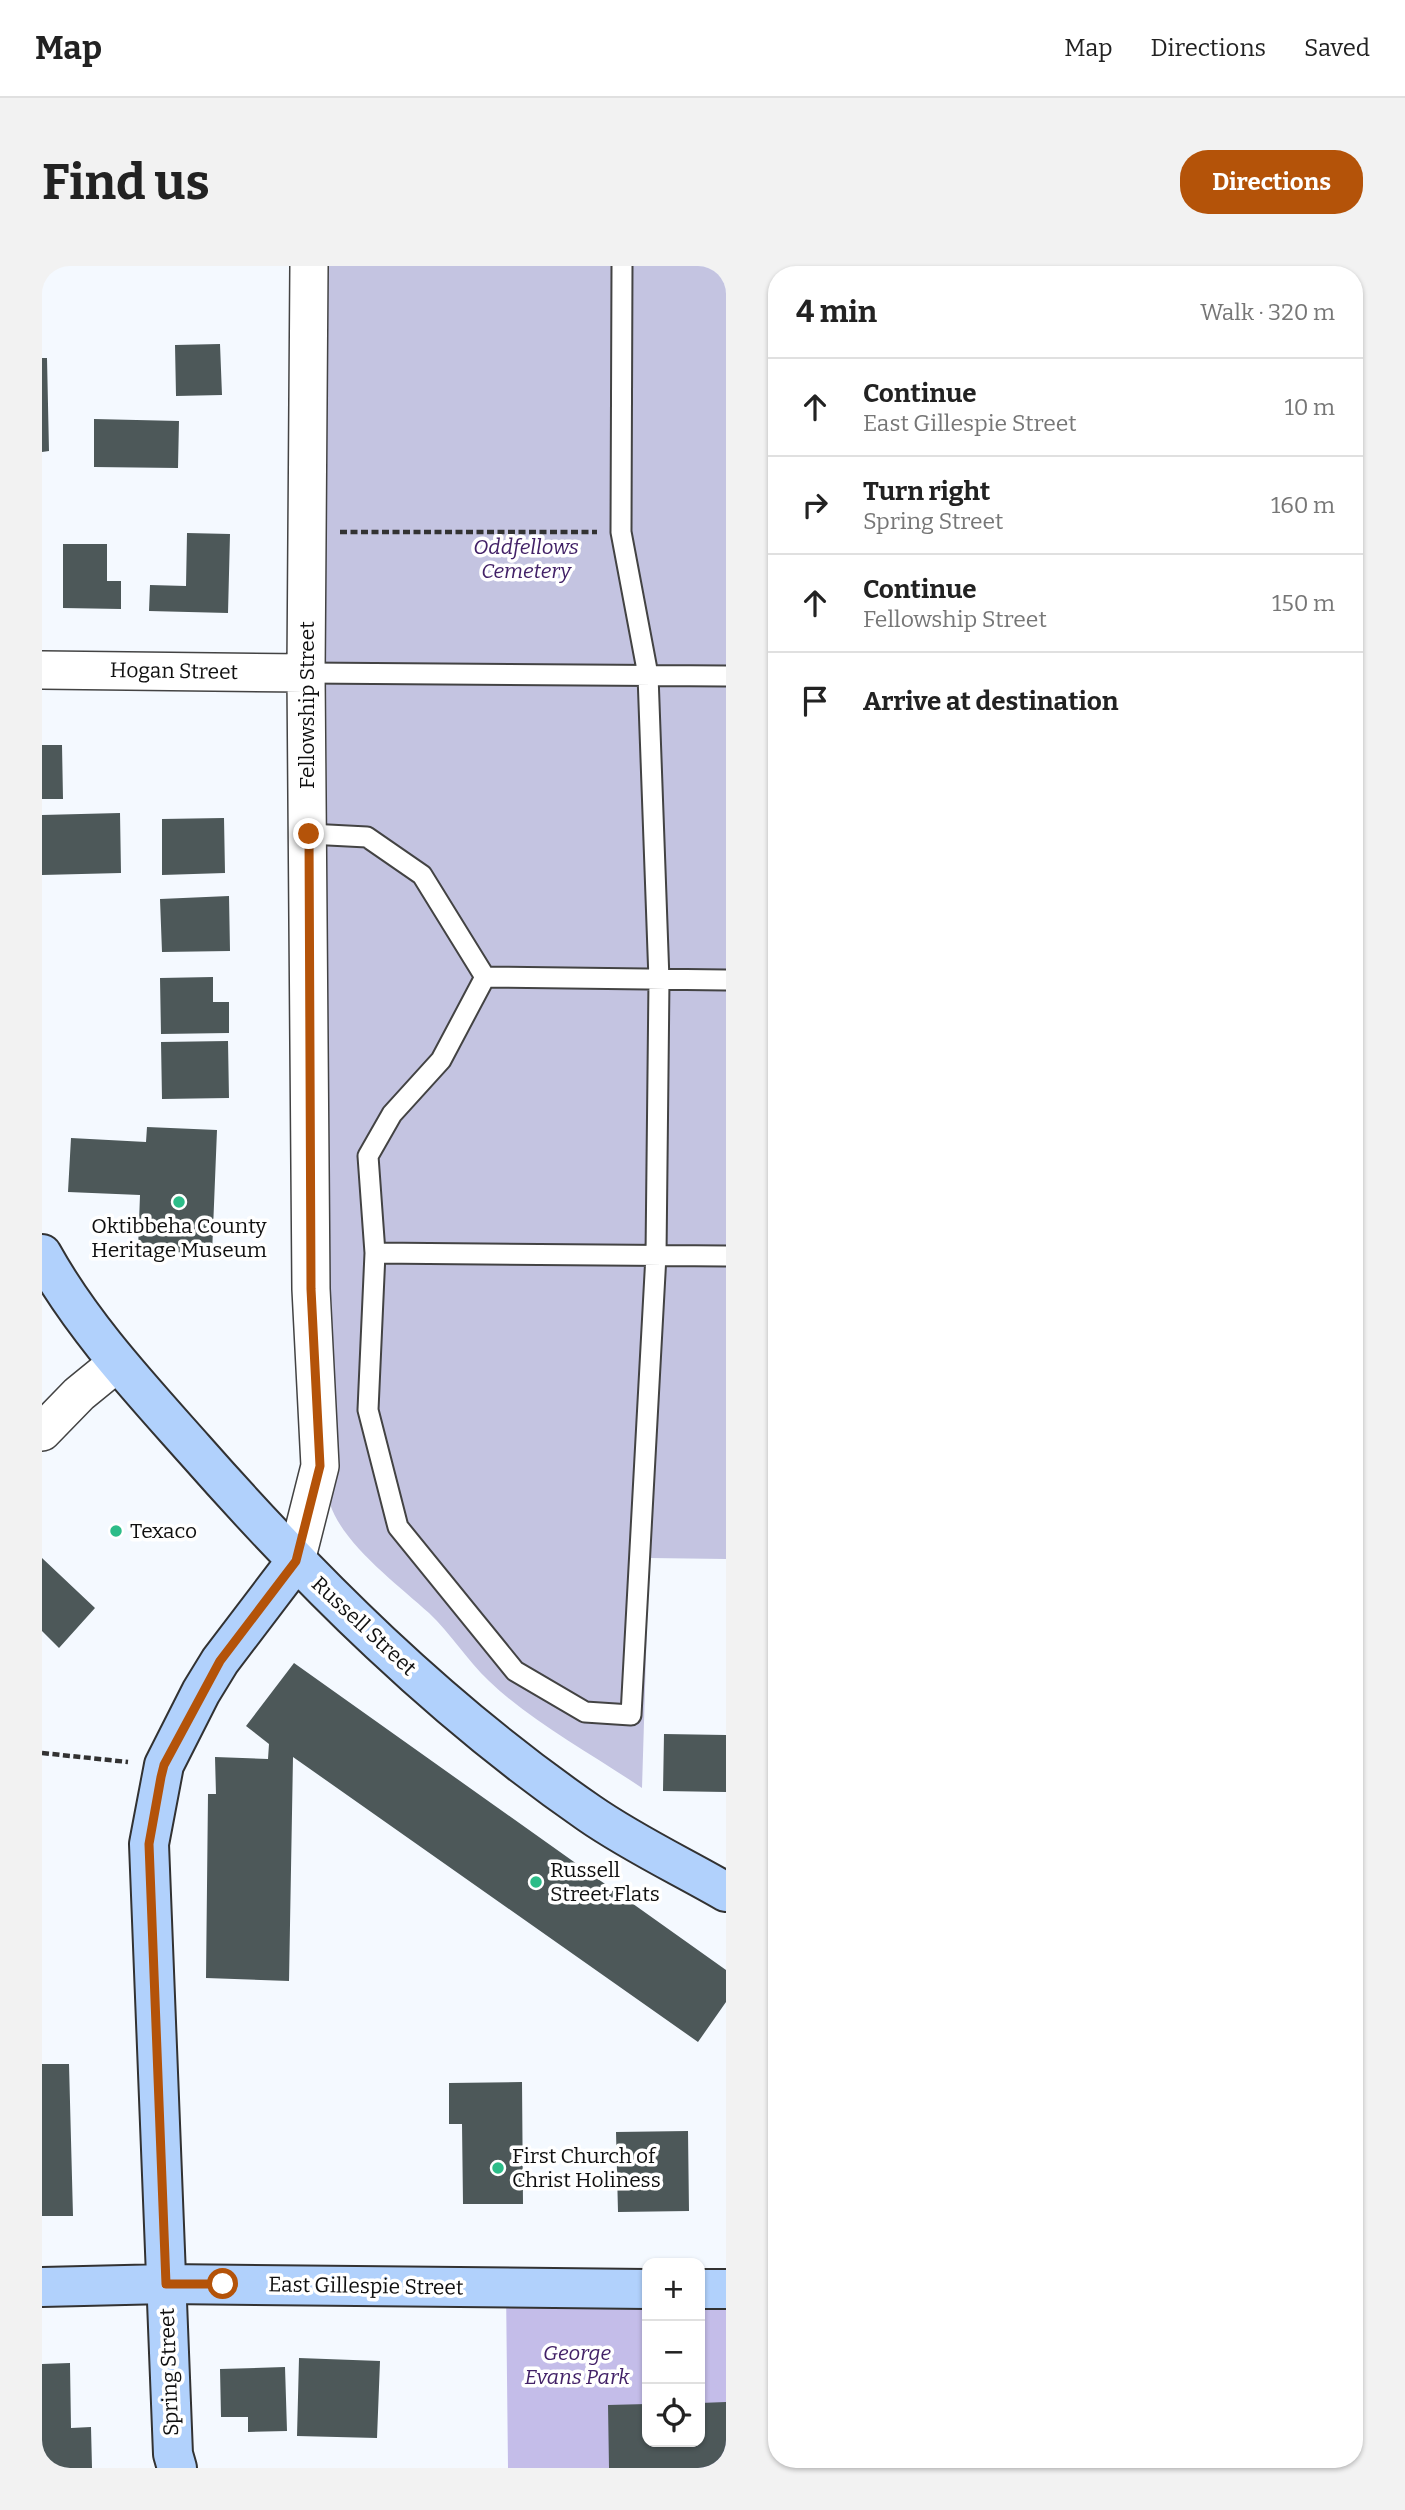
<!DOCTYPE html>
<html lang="en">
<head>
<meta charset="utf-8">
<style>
  :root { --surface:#fff; --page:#f2f2f2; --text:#222; --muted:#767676; --line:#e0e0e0; --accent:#b45309 }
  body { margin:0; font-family:Bitter,serif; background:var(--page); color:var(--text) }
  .controls { position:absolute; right:21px; bottom:21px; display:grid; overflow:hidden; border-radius:14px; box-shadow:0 2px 5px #0004 }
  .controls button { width:63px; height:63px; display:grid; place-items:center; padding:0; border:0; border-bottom:2px solid var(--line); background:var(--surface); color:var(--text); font:35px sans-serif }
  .stop { position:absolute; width:21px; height:21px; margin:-16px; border:5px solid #b45309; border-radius:50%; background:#fff }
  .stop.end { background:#b45309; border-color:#fff; box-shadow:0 2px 7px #0008 }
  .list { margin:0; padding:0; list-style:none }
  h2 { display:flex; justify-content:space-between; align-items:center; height:91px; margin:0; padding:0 28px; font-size:30px }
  h2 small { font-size:23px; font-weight:400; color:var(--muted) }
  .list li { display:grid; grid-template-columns:46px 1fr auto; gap:21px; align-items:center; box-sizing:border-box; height:98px; padding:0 28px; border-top:2px solid var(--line) }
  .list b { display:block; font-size:26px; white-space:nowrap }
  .list p { margin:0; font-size:23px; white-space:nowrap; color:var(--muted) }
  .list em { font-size:23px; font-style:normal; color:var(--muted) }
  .icon { flex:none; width:38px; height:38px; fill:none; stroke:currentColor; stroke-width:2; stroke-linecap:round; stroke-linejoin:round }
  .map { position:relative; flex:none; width:684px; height:2202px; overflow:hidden; border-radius:28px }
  header { display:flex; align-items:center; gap:42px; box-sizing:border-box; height:98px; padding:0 35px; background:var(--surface); border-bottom:2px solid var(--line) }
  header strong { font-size:33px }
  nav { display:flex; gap:38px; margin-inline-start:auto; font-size:24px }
  .intro { display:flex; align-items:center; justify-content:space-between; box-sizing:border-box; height:168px; padding:0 42px }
  h1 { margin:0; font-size:49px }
  .button { padding:18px 32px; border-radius:28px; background:var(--accent); color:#fff; font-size:24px; font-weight:700 }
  main { display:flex; gap:42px; padding:0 42px }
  aside { flex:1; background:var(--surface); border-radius:28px; box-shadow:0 2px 5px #0004 }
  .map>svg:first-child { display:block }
  .green { fill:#c4bde9 }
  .cemetery { fill:#c4c4e1 }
  .building { fill:#4d5859 }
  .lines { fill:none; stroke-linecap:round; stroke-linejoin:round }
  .lane-casing { stroke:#434343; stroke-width:23 }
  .street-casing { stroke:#434343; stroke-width:40 }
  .secondary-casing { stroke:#323232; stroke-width:42 }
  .path { stroke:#323232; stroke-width:4.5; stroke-dasharray:7 3.5; stroke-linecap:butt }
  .lane { stroke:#fff; stroke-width:19 }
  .street { stroke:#fff; stroke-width:37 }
  .secondary { stroke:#b1d1fc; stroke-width:38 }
  .route { stroke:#b45309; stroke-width:9 }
  .poi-dot { fill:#2cbc88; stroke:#fff; stroke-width:2.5 }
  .labels { text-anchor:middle; stroke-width:7; stroke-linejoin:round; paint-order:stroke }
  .park-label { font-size:21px; font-style:italic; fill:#422167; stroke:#fff }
  .street-label { font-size:21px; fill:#101010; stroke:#fff }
  .poi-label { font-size:21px; fill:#101010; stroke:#fff; text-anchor:start }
</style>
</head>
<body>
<header>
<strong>Map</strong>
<nav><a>Map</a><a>Directions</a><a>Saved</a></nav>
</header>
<div class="intro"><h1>Find us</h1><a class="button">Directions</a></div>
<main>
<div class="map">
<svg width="684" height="2202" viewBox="0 0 684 2202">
  <rect width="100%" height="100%" fill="#f4f9ff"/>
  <path class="green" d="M464 2022 605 2023V2176H658V2023H684V2202H466Z"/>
  <path class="cemetery" d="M282 0H684V1293L607 1292 600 1522C550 1488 491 1457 447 1415 425 1394 409 1368 387 1347 355 1318 301 1278 288 1238Z"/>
  <path class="building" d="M178 78 180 129 134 130 133 79Z
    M0 92H5L7 185 0 186Z
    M52 153 137 155 136 202 52 201Z
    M145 267 188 268 186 347 107 345 108 319 144 320Z
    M21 278H65V315H79V343L21 342Z
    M0 479H20L21 533H0Z
    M78 547 79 607 0 609V549Z
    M182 552 183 607 120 609V553Z
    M187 630 188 685 120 686 118 633Z
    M171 711V736H187V767L119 768 118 712Z
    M186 775 187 832 120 833 119 776Z
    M105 861 175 864 170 988 96 984 98 929 26 926 29 872 104 876Z
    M0 1292 53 1342 17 1382 0 1365Z
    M252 1397 684 1704V1736L656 1776 251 1491 247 1715 164 1712 166 1528H174L173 1491 226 1493 227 1478 204 1460Z
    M622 1468 684 1469V1526L621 1525Z
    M0 1798H27L31 1950H0Z
    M480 1816 481 1938H421L420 1858H407V1817Z
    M646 1865 647 1945 576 1946 574 1866Z
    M257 2092 338 2095 335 2172 255 2170Z
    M28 2097 29 2162 49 2161 50 2202H0V2098Z
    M243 2101 245 2165 206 2166V2151H179L178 2103Z
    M684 2136V2202H567L566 2139 605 2138V2176H658V2137Z"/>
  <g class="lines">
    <g class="lane-casing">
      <path id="lane" d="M264 407 684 410
        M267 568 325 571 380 609 443 711 399 794 350 848 326 890 333 987 326 1144 356 1261 473 1405 543 1446 589 1449 614 989 617 714 606 409 579 266 580 0
        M443 711 684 714
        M333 987 684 990"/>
    </g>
    <g class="street-casing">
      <path id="street" d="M0 404 264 407
        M0 1166 37 1128 75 1097
        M254 1295 278 1200 269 1023 264 407 267 0"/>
    </g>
    <g class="secondary-casing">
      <path id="secondary" d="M0 988C40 1060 97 1121 152 1183 270 1317 399 1445 547 1547 590 1577 639 1600 684 1626
        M0 2021 124 2018 605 2023
        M658 2023H684
        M135 2202 131 2188 107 1578 122 1499 159 1426 178 1395 254 1295"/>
    </g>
    <path class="path" d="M298 266H555
      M0 1487 86 1496"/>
    <use href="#lane" class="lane"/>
    <use href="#street" class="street"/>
    <use href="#secondary" class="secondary"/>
  </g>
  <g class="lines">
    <path class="route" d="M181 2018H124L107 1578 119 1511 122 1499 178 1395 254 1295 278 1200 269 1023 267 568"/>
  </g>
  <g class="poi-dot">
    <circle cx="137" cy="936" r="7"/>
    <circle cx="74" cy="1265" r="7"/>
    <circle cx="494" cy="1616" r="7"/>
    <circle cx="456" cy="1902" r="7"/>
  </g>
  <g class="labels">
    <g class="park-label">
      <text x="484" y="288">Oddfellows<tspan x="484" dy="24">Cemetery</tspan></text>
      <text x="535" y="2094">George<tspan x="535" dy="24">Evans Park</tspan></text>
    </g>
    <g class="street-label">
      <text transform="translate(132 405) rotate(1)" y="7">Hogan Street</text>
      <text transform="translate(265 439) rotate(-90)" y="7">Fellowship Street</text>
      <text transform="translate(322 1360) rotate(43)" y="7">Russell Street</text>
      <text transform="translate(324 2020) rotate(1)" y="7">East Gillespie Street</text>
      <text transform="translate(127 2106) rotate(-92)" y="7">Spring Street</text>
    </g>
    <g class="poi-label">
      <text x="137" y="967" text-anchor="middle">Oktibbeha County<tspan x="137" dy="24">Heritage Museum</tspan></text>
      <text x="88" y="1272">Texaco</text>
      <text x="508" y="1611">Russell<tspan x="508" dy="24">Street Flats</tspan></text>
      <text x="470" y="1897">First Church of<tspan x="470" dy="24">Christ Holiness</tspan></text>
    </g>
  </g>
</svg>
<div class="controls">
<button>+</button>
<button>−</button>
<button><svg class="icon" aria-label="locate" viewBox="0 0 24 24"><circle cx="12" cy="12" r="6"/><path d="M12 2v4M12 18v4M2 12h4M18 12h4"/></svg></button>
</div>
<div class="stop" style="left:181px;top:2018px"></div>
<div class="stop end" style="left:267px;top:568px"></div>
</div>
<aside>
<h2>4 min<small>Walk · 320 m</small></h2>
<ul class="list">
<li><svg class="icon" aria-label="ahead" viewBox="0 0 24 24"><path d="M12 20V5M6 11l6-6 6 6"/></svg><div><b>Continue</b><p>East Gillespie Street</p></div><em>10 m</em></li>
<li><svg class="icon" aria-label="right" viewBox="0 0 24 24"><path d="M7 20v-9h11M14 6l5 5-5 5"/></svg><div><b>Turn right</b><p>Spring Street</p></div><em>160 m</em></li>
<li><svg class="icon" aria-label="ahead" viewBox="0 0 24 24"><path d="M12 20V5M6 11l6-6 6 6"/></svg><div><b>Continue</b><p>Fellowship Street</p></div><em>150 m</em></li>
<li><svg class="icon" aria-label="arrive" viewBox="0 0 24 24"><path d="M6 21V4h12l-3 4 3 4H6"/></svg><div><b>Arrive at destination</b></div></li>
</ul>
</aside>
</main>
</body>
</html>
